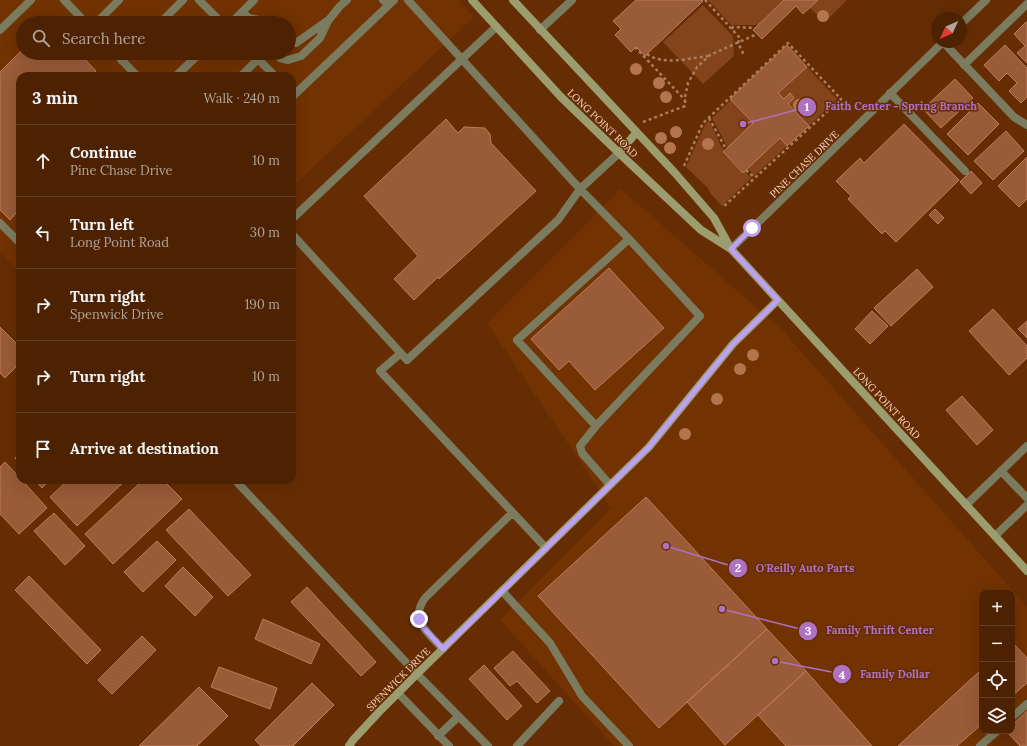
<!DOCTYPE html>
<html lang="en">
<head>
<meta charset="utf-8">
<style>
  :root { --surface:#4c2203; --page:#562f12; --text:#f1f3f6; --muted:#b2a49a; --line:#633f25 }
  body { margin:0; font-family:Lora,serif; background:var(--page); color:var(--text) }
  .controls { position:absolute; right:12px; bottom:12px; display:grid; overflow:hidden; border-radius:8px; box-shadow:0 4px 16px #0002 }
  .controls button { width:36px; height:36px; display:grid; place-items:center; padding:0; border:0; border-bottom:1px solid var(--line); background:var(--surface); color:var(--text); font:20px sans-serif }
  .compass { position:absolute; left:931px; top:12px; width:36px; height:36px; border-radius:50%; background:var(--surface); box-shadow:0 4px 16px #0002; rotate:226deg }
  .stop { position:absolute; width:12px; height:12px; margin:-9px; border:3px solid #bca0f2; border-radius:50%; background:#fff }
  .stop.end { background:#bca0f2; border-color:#fff; box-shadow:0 1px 4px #0008 }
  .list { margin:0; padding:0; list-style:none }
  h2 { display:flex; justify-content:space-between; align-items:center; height:52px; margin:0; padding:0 16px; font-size:17px }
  h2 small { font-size:13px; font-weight:400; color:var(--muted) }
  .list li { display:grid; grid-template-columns:26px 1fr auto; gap:12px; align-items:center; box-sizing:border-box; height:72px; padding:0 16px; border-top:1px solid var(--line) }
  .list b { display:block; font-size:15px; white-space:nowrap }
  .list p { margin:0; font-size:13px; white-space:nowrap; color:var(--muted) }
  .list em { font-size:13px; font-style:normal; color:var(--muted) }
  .icon { flex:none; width:22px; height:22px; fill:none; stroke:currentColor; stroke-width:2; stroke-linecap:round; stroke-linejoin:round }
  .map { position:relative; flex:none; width:1027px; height:746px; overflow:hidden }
  .search { position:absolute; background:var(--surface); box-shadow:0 4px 16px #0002; left:16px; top:16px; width:280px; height:44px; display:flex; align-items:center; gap:10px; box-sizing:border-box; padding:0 14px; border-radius:22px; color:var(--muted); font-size:15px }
  .panel { position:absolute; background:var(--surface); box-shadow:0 4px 16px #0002; left:16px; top:72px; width:280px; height:412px; border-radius:12px }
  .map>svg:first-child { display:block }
  .built { fill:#723201; fill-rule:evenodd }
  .green { fill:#83441b }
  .building { fill:#995b38; stroke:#bd7d59 }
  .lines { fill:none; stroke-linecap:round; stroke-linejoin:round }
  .path { stroke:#ab7c5d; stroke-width:2.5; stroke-dasharray:3 3; stroke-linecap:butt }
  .lane { stroke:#7b7c5f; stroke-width:8 }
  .street { stroke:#7b7c5f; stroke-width:8 }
  .secondary { stroke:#9b9d6e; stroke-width:8 }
  .tree { fill:#b4754e }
  .route { stroke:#bca0f2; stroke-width:5 }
  .labels { text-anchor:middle; stroke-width:3; stroke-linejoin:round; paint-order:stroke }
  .street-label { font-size:10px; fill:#fdd9c6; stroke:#662d04 }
  .leader { fill:none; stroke:#af71c2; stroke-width:1.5 }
  .callout-dot { fill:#af71c2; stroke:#662d04; stroke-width:1.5 }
  .mark-label { font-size:12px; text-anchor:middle; font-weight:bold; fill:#fff }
  .callout-label { font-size:11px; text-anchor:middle; font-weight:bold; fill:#af71c2; stroke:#662d04; stroke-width:3; stroke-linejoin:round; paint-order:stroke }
</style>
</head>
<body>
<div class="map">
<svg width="1027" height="746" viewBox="0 0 1027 746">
  <rect width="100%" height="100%" fill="#662d04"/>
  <path class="built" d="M0 0H458L474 17 292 187V76H20V273L0 252ZM23 23H289V53H23Z
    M621 189 782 330 1027 607V712L1012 726V593H982V731H1006L990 746H614L500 620 611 508 487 323Z"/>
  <path class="green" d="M708 0H784L759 25H731Z
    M818 0H847L825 22 810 8Z
    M703 5 733 36 734 56 703 84 663 42Z
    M807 67 837 99 809 126 788 104 794 98 790 93 784 99 778 93Z
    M731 100 753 123 728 148 712 118Z
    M709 120 722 148 725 150 723 153 743 173 745 171 751 178 722 206 710 193 708 188 686 167 705 125Z
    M780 138 787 146 754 176 748 168Z"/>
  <path class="building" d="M636 0H702L703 1 645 56 636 47 631 52 615 35 621 29 613 21Z
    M784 0H818L803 14 796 6 762 39 753 30Z
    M1026 22H1027V63L1017 53 1025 46 1014 34Z
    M787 45 807 67 778 93 784 99 790 93 794 98 788 104 809 126 787 146 780 138 743 173 723 152 753 123 730 99Z
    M1005 45 1027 68V97L1021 103 1009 91 1017 83 1007 73 999 81 984 65Z
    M23 49V53H79L96 71 91 76H20V209L10 220 0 210V72Z
    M955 79 973 98 941 128 923 109Z
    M978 103 999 124 968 155 947 134Z
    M446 119 458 133 464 127 485 128 490 134 491 143 536 191 439 279 438 277 414 300 394 279 418 256 364 196Z
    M904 124 959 180 896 242 885 231 882 234 848 199 851 196 836 181 860 158 864 163Z
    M1006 131 1024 151 993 180 974 161Z
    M1027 157V199L1019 207 998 186Z
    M971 171 982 183 971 194 960 182Z
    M935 209 944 218 938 224 929 215Z
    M609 268 664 328 595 390 569 361 559 370 531 339Z
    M917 269 933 287 891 326 874 308Z
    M993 309 1027 346V358L1009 375 969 331Z
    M872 311 888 326 870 344 855 329Z
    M1027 321V338L1018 329Z
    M0 327 20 347V363L5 378 0 373Z
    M962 396 993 430 977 445 946 410Z
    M20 453V464L15 458Z
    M5 462 20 478V480H22L47 508 19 534 0 514V467Z
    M35 480H50L42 488Z
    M68 480H126L77 526 50 497Z
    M143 480H163L182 499 113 564 85 534Z
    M646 497 767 629 659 728 538 596Z
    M189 509 251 575 228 596 166 530Z
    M54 513 85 546 65 565 34 531Z
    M157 541 176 560 143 592 124 572Z
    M183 567 213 597 195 616 165 586Z
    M29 576 101 650 87 664 15 590Z
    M307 587 376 662 361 676 291 602Z
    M263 619 320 644 311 664 255 639Z
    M767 629 806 671 725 745 687 702Z
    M142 636 156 650 112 694 98 680Z
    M1012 642 1027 658V683L1012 696Z
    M513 651 550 691 537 703 517 681 510 686 494 668Z
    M484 665 522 706 507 720 469 679Z
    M219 667 277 688 270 709 211 687Z
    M982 669V724L957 746H898Z
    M806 671 872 746H786L758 715Z
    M312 683 334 705 293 746H261L255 740Z
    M199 687 228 716 197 746H139Z
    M1027 711V746H1020L1006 731H1012V725Z"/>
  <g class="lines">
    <path class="path" d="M705 0 740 38 738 43 744 55
      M732 29 733 27 755 28
      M635 47 685 100
      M647 54C663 66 690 58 708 56
      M709 118 726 149
      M643 122 685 106V97L688 83 697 67 710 55 757 34
      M684 166 703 123 788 43 841 99 722 208
      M746 170 755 178"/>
    <path class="lane" d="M64 0 86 23
      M199 0 222 23
      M383 0 389 5
      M408 0 580 189 629 239 700 316 596 426 580 446 582 453 610 485
      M242 12 249 18 250 23
      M249 18 259 20 262 23
      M96 23 119 0
      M160 23 183 0
      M231 23 254 0
      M0 30 31 0
      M540 30 572 0
      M289 41 296 43 327 21
      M115 53 137 76
      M252 53 275 76
      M275 53 280 58 288 60 301 56 320 38 328 21 340 6 347 0
      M122 61 130 53
      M964 65 1027 4
      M176 76 200 53
      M241 76 258 59
      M890 93 965 171
      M292 97 394 0
      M292 219 496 27
      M0 223 20 243
      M292 234 407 360 558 220 580 189 619 153
      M401 353 380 371 546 548
      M596 426 517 340 629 239
      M1001 471 1027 498
      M235 480 417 674
      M995 536 1027 505
      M502 591 550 643 582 696 629 746
      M443 649C428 633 409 620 425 598L512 513
      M1012 717 1027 704
      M517 746 559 701
      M980 746 997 731"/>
    <path class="street" d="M961 24 986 0
      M943 42 1014 117 1027 125
      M731 249 943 42
      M966 505 1027 446
      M417 674 488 746
      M398 693 449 746
      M438 736 458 717"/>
    <path class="secondary" d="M472 0 561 97 619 153 701 230 731 249 1027 571
      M513 0 675 173 714 218 731 249
      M619 153 636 133
      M349 746 353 740 379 712 417 674 649 447 733 344 778 300"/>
  </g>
  <g class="tree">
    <circle cx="823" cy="16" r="6"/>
    <circle cx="636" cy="69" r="6"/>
    <circle cx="659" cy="83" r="6"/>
    <circle cx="666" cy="97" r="6"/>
    <circle cx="799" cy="105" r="6"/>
    <circle cx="676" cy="132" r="6"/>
    <circle cx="661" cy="138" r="6"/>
    <circle cx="708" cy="144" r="6"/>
    <circle cx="670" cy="148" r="6"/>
    <circle cx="753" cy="355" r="6"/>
    <circle cx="740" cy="369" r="6"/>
    <circle cx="717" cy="399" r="6"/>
    <circle cx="685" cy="434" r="6"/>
  </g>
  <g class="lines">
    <path class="route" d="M419 619 422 626 443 649 649 447 733 344 778 300 731 249 752 228"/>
  </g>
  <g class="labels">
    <g class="street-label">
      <text transform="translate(603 123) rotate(44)" y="4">LONG POINT ROAD</text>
      <text transform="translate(804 164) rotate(-44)" y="4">PINE CHASE DRIVE</text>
      <text transform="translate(887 403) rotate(47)" y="4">LONG POINT ROAD</text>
      <text transform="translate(398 679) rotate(-45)" y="4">SPENWICK DRIVE</text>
    </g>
  </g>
  <path class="leader" d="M743 124L807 107M666 546L738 568M722 609L808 631M775 661L842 674"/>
  <g class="callout-dot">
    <circle cx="743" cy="124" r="4"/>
    <circle cx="666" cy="546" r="4"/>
    <circle cx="722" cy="609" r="4"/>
    <circle cx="775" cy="661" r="4"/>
    <circle cx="807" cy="107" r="10"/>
    <circle cx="738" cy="568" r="10"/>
    <circle cx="808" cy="631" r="10"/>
    <circle cx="842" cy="674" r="10"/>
  </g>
  <g class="mark-label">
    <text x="807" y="111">1</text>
    <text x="738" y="572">2</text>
    <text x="808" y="635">3</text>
    <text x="842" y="679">4</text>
  </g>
  <g class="callout-label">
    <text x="901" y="110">Faith Center - Spring Branch</text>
    <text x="805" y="572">O'Reilly Auto Parts</text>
    <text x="880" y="634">Family Thrift Center</text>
    <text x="895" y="678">Family Dollar</text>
  </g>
</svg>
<div class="controls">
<button>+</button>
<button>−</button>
<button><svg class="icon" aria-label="locate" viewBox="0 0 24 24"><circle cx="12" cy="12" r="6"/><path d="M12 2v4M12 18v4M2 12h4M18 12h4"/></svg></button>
<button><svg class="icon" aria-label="layers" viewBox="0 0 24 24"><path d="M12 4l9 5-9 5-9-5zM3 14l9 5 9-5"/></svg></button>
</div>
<svg class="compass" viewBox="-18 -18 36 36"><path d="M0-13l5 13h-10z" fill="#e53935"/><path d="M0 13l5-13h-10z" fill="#b2a49a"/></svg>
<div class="stop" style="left:752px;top:228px"></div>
<div class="stop end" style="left:419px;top:619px"></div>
<div class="search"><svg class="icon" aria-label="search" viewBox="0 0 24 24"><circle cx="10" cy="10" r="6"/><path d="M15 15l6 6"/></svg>Search here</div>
<section class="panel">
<h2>3 min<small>Walk · 240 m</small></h2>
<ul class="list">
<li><svg class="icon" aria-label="ahead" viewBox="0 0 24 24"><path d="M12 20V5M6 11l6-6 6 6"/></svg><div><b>Continue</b><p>Pine Chase Drive</p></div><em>10 m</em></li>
<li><svg class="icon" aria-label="left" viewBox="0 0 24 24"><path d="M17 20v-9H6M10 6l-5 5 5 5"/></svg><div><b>Turn left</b><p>Long Point Road</p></div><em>30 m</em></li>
<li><svg class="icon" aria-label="right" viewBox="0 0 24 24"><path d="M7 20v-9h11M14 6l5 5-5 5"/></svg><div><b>Turn right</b><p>Spenwick Drive</p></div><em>190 m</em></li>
<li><svg class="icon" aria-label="right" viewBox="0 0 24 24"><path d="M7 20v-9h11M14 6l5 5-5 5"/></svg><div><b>Turn right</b></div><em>10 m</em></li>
<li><svg class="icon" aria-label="arrive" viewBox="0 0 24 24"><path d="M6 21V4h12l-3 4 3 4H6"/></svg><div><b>Arrive at destination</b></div></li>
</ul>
</section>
</div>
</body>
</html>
